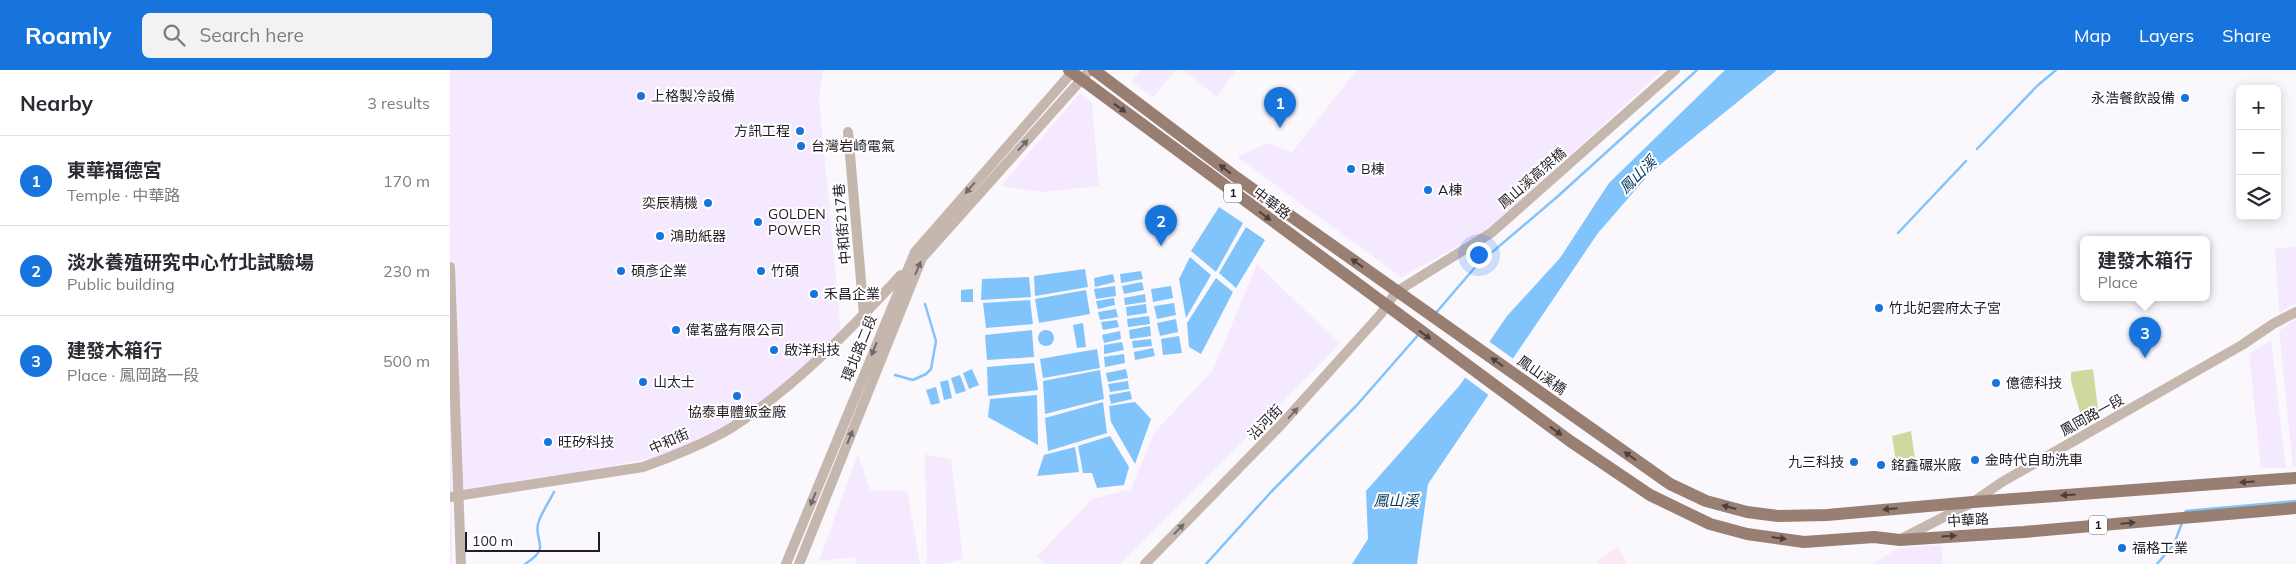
<!DOCTYPE html>
<html lang="en">
<head>
<meta charset="utf-8">
<style>
  :root { --surface:#fff; --page:#f2f2f3; --text:#2b2b33; --muted:#7c7c81; --line:#e1e1e2; --accent:#1774dd }
  body { margin:0; font-family:Mulish,"Noto Sans TC",sans-serif; background:var(--page); color:var(--text) }
  .controls { position:absolute; right:15px; top:15px; display:grid; overflow:hidden; border-radius:8px; box-shadow:0 2px 12px #0003 }
  .controls button { width:45px; height:45px; display:grid; place-items:center; padding:0; border:0; border-bottom:1px solid var(--line); background:var(--surface); color:var(--text); font:25px sans-serif }
  .scale { position:absolute; left:15px; bottom:12px; width:135px; box-sizing:border-box; padding-left:5px; border:2px solid #221c26; border-top:0; font-size:14px; line-height:18px; white-space:nowrap; color:#221c26; -webkit-text-stroke:4px #fff; paint-order:stroke }
  .you { position:absolute; left:1028px; top:184px; width:18px; height:18px; margin:-12px; border:4px solid #fff; border-radius:50%; background:#1a73e8; box-shadow:0 0 0 8px #1a73e833 }
  .badge { display:grid; place-items:center; width:32px; height:32px; border-radius:50%; background:var(--accent); color:#fff; font-size:16px; font-weight:700 }
  .pin { position:absolute; translate:-50% -41px; filter:drop-shadow(0 1px 2px #0008) }
  .pin::after { content:''; position:absolute; top:26px; width:18px; height:15px; background:inherit; clip-path:polygon(0 0,100% 0,50% 100%) }
  .popup { position:absolute; left:1630px; top:166px; width:130px; height:65px; box-sizing:border-box; display:grid; place-content:center; border-radius:8px; background:var(--surface); filter:drop-shadow(0 1px 4px #0005); font-size:16px; white-space:nowrap; color:var(--muted) }
  .popup b { font-size:19px; color:var(--text) }
  .popup::after { content:''; position:absolute; left:50%; top:100%; margin-left:-10px; border:10px solid transparent; border-top-color:var(--surface) }
  .list { margin:0; padding:0; list-style:none }
  h2 { display:flex; justify-content:space-between; align-items:center; height:65px; margin:0; padding:0 20px; font-size:21px }
  h2 small { font-size:16px; font-weight:400; color:var(--muted) }
  .list li { display:grid; grid-template-columns:32px 1fr auto; gap:15px; align-items:center; box-sizing:border-box; height:90px; padding:0 20px; border-top:1px solid var(--line) }
  .list b { display:block; font-size:19px; white-space:nowrap }
  .list p { margin:0; font-size:16px; white-space:nowrap; color:var(--muted) }
  .list em { font-size:16px; font-style:normal; color:var(--muted) }
  .icon { flex:none; width:28px; height:28px; fill:none; stroke:currentColor; stroke-width:2; stroke-linecap:round; stroke-linejoin:round }
  .map { position:relative; flex:none; width:1846px; height:494px; overflow:hidden }
  header { display:flex; align-items:center; gap:30px; box-sizing:border-box; height:70px; padding:0 25px; background:var(--accent); color:#fff }
  header strong { font-size:24px }
  nav { display:flex; gap:28px; margin-inline-start:auto; font-size:18px }
  .search { width:350px; height:45px; background:var(--page); display:flex; align-items:center; gap:12px; box-sizing:border-box; padding:0 18px; border-radius:8px; color:var(--muted); font-size:19px }
  main { display:flex }
  aside { flex:1; background:var(--surface) }
  .map>svg:first-child { display:block }
  .built { fill:#f5e9ff }
  .education { fill:#fce7f6 }
  .green { fill:#d0d89e }
  .water { fill:#81c4fb }
  .pier { fill:#faf7fd }
  .lines { fill:none; stroke-linecap:round; stroke-linejoin:round }
  .stream { stroke:#81c4fb; stroke-width:2.5 }
  .minor { stroke:#c5b6ae; stroke-width:10 }
  .major { stroke:#987f71; stroke-width:12 }
  .oneway { fill:#4b3f40 }
  .oneway2 { fill:#74696a }
  .poi-dot { fill:#1774dd; stroke:#fff; stroke-width:2 }
  .labels { text-anchor:middle; stroke-width:4; stroke-linejoin:round; paint-order:stroke }
  .shield { fill:#fff; stroke:#646067; stroke-width:1 }
  .shield-label { font-size:12px; font-weight:bold; fill:#221c26 }
  .poi-label { font-size:14px; fill:#221c26; stroke:#fff; text-anchor:start }
  .street-label { font-size:14px; fill:#221c26; stroke:#fff }
  .water-label { font-size:15px; font-style:italic; fill:#02385b; stroke:#fff }
</style>
</head>
<body>
<header>
<strong>Roamly</strong>
<div class="search"><svg class="icon" aria-label="search" viewBox="0 0 24 24"><circle cx="10" cy="10" r="6"/><path d="M15 15l6 6"/></svg>Search here</div>
<nav><a>Map</a><a>Layers</a><a>Share</a></nav>
</header>
<main>
<aside>
<h2>Nearby<small>3 results</small></h2>
<ul class="list">
<li><span class="badge">1</span><div><b>東華福德宮</b><p>Temple · 中華路</p></div><em>170 m</em></li>
<li><span class="badge">2</span><div><b>淡水養殖研究中心竹北試驗場</b><p>Public building</p></div><em>230 m</em></li>
<li><span class="badge">3</span><div><b>建發木箱行</b><p>Place · 鳳岡路一段</p></div><em>500 m</em></li>
</ul>
</aside>
<div class="map">
<svg width="1846" height="494" viewBox="0 0 1846 494">
  <rect width="100%" height="100%" fill="#faf7fd"/>
  <path class="built" d="M0 0H373L369 29 391 262 324 324 271 359 213 386 2 426V494H0Z
    M691 0H726L703 27 681 12Z
    M733 0H784L785 2 767 27Z
    M907 0H1213L1037 161 951 207 787 87 817 73 842 82Z
    M630 23 642 33 649 116 593 122 551 116Z
    M1846 177V233L1829 243 1825 178Z
    M807 194 890 274 670 494H595L587 487 642 429 681 419 704 363 763 300Z
    M1846 249V396H1843L1829 261Z
    M1821 270 1836 398H1811L1799 284Z
    M408 384 420 420 457 421 470 494H407L405 487 369 491Z
    M475 384 501 390 513 489 493 494H477Z
    M1491 475 1493 494H1423L1448 478Z"/>
  <path class="education" d="M1168 477 1177 494H1148L1147 491Z"/>
  <path class="green" d="M1643 299 1649 347 1634 356 1621 311V302Z
    M1461 361 1465 388 1446 392 1442 366Z"/>
  <path class="water" d="M1275 0H1327L1201 102 1148 163 978 414 967 494H902L918 469 916 421 1010 315 1057 246 1110 188 1159 113Z
    M769 137 793 153 766 202 741 181Z
    M796 157 815 170 786 218 769 203Z
    M740 187 761 205 736 248 729 209Z
    M635 199 638 217 585 226 584 206Z
    M691 201 693 209 671 213 670 204Z
    M663 204 665 212 645 217 644 208Z
    M579 207 581 227 531 230 532 209Z
    M766 208 783 222 751 284 739 277 737 253Z
    M692 212 694 220 674 224 672 216Z
    M665 216 666 226 646 229 644 219Z
    M721 216 723 228 703 232 701 219Z
    M523 219V232H511V220Z
    M636 220 640 244 589 253 585 229Z
    M695 224 696 232 675 235 674 228Z
    M664 228 665 235 648 239 646 231Z
    M580 230 583 254 536 258 533 233Z
    M724 233 726 245 707 249 704 236Z
    M696 234 697 243 677 246 676 237Z
    M666 239 668 247 650 250 648 242Z
    M699 246 700 254 678 257 677 249Z
    M726 249 728 262 710 266 707 253Z
    M667 250 669 257 653 260 651 252Z
    M633 253 636 277 627 278 623 255Z
    M700 256 701 266 680 269 679 260Z
    M588 268a8 8 0 1 1 16 0a8 8 0 1 1-16 0Z
    M582 260 584 287 537 290 535 265Z
    M670 261 671 269 654 273 652 265Z
    M729 266 732 283 713 285 711 269Z
    M701 269 702 276 683 278 682 271Z
    M672 272 674 280 654 284V275Z
    M703 278 705 286 685 290 684 282Z
    M647 279 650 298 593 308 590 289Z
    M674 284 675 293 655 297 654 287Z
    M584 293 588 320 538 326 537 297Z
    M522 299 529 315 519 319 513 303Z
    M676 299 678 308 658 312 656 303Z
    M650 300 654 329 595 344 593 311Z
    M510 305 516 321 506 324 501 308Z
    M498 310 502 328 494 330 490 312Z
    M678 311 679 319 660 322 658 314Z
    M486 317 490 333 481 335 476 320Z
    M680 321 682 329 661 334 659 325Z
    M587 325 588 375 538 347 540 329Z
    M653 332 657 363 598 381 595 348Z
    M685 332 701 349 685 394 661 352 659 336Z
    M660 366 679 397 674 415 647 418 642 403H633L628 376Z
    M625 377 629 402 587 406 594 385Z"/>
  <path class="pier" d="M1037 270 1065 290 1040 326 1013 306Z"/>
  <g class="lines">
    <path class="stream" d="M1527 79 1587 16 1606 0
      M1448 163 1516 91
      M985 244 1027 195 1107 127 1247 0
      M445 305 463 310 476 304 481 299 486 271 475 234
      M1735 443 1736 441 1846 431
      M75 494C102 477 84 473 88 454 91 443 99 432 104 422
      M756 494 821 422 907 335 969 264
      M1707 494 1724 474 1732 453"/>
    <path class="minor" d="M398 62 414 245
      M0 197 11 494
      M0 427 193 397C219 388 258 372 281 358 345 317 399 261 451 205
      M1451 469 1523 432 1552 412 1792 275 1823 254 1846 242
      M336 494 465 182 624 0
      M349 494 472 188 640 0
      M695 494 830 356 930 245 946 222 1041 163 1225 0"/>
    <path class="major" d="M619 0 1120 371 1200 425 1260 454 1297 464 1354 472 1424 467 1450 470 1574 462 1846 438
      M644 0 787 108 1220 414 1256 431 1297 442 1328 446 1377 445 1523 432 1846 408"/>
  </g>
  <defs><path id="oneway-solid" d="M-6-.8H1V-3.2L6.5 0L1 3.2V.8H-6Z" transform="scale(1.25)"/></defs>
  <g class="oneway">
    <use href="#oneway-solid" transform="translate(670 38) rotate(36)"/>
    <use href="#oneway-solid" transform="translate(775 99) rotate(-142)"/>
    <use href="#oneway-solid" transform="translate(815 146) rotate(37)"/>
    <use href="#oneway-solid" transform="translate(907 193) rotate(-144)"/>
    <use href="#oneway-solid" transform="translate(975 265) rotate(36)"/>
    <use href="#oneway-solid" transform="translate(1047 292) rotate(-145)"/>
    <use href="#oneway-solid" transform="translate(1106 361) rotate(36)"/>
    <use href="#oneway-solid" transform="translate(1180 386) rotate(-145)"/>
    <use href="#oneway-solid" transform="translate(1797 412) rotate(176)"/>
    <use href="#oneway-solid" transform="translate(1618 425) rotate(176)"/>
    <use href="#oneway-solid" transform="translate(1279 437) rotate(-165)"/>
    <use href="#oneway-solid" transform="translate(1440 439) rotate(175)"/>
    <use href="#oneway-solid" transform="translate(1678 453) rotate(-5)"/>
    <use href="#oneway-solid" transform="translate(1499 466) rotate(-4)"/>
    <use href="#oneway-solid" transform="translate(1329 468) rotate(8)"/>
  </g>
  <g class="oneway2">
    <use href="#oneway-solid" transform="translate(573 75) rotate(-48)"/>
    <use href="#oneway-solid" transform="translate(520 118) rotate(131)"/>
    <use href="#oneway-solid" transform="translate(468 198) rotate(-67)"/>
    <use href="#oneway-solid" transform="translate(424 279) rotate(112)"/>
    <use href="#oneway-solid" transform="translate(843 343) rotate(-48)"/>
    <use href="#oneway-solid" transform="translate(400 367) rotate(-68)"/>
    <use href="#oneway-solid" transform="translate(363 429) rotate(112)"/>
    <use href="#oneway-solid" transform="translate(729 459) rotate(-46)"/>
  </g>
  <g class="poi-dot">
    <circle cx="191" cy="26" r="5"/>
    <circle cx="1735" cy="28" r="5"/>
    <circle cx="350" cy="61" r="5"/>
    <circle cx="351" cy="76" r="5"/>
    <circle cx="901" cy="99" r="5"/>
    <circle cx="978" cy="120" r="5"/>
    <circle cx="258" cy="133" r="5"/>
    <circle cx="308" cy="152" r="5"/>
    <circle cx="210" cy="166" r="5"/>
    <circle cx="171" cy="201" r="5"/>
    <circle cx="311" cy="201" r="5"/>
    <circle cx="364" cy="224" r="5"/>
    <circle cx="1429" cy="238" r="5"/>
    <circle cx="226" cy="260" r="5"/>
    <circle cx="324" cy="280" r="5"/>
    <circle cx="193" cy="312" r="5"/>
    <circle cx="1546" cy="313" r="5"/>
    <circle cx="287" cy="326" r="5"/>
    <circle cx="98" cy="372" r="5"/>
    <circle cx="1525" cy="390" r="5"/>
    <circle cx="1404" cy="392" r="5"/>
    <circle cx="1431" cy="395" r="5"/>
    <circle cx="1672" cy="478" r="5"/>
  </g>
  <g class="labels">
    <g class="shield">
      <rect x="774" y="113.5" width="18" height="19" rx="4"/>
      <rect x="1639" y="445.5" width="18" height="19" rx="4"/>
    </g>
    <g class="shield-label">
      <text x="783" y="127">1</text>
      <text x="1648" y="459">1</text>
    </g>
    <g class="poi-label">
      <text x="201" y="31">上格製冷設備</text>
      <text x="1725" y="33" text-anchor="end">永浩餐飲設備</text>
      <text x="340" y="66" text-anchor="end">方訊工程</text>
      <text x="361" y="81">台灣岩崎電氣</text>
      <text x="911" y="104">B棟</text>
      <text x="988" y="125">A棟</text>
      <text x="248" y="138" text-anchor="end">奕辰精機</text>
      <text x="318" y="149">GOLDEN<tspan x="318" dy="16">POWER</tspan></text>
      <text x="220" y="171">鴻助紙器</text>
      <text x="181" y="206">碩彥企業</text>
      <text x="321" y="206">竹碩</text>
      <text x="374" y="229">禾昌企業</text>
      <text x="1439" y="243">竹北妃雲府太子宮</text>
      <text x="236" y="265">偉茗盛有限公司</text>
      <text x="334" y="285">啟洋科技</text>
      <text x="203" y="317">山太士</text>
      <text x="1556" y="318">億德科技</text>
      <text x="287" y="347" text-anchor="middle">協泰車體鈑金廠</text>
      <text x="108" y="377">旺矽科技</text>
      <text x="1535" y="395">金時代自助洗車</text>
      <text x="1394" y="397" text-anchor="end">九三科技</text>
      <text x="1441" y="400">銘鑫碾米廠</text>
      <text x="1682" y="483">福格工業</text>
    </g>
    <g class="street-label">
      <text transform="translate(1082 108) rotate(-41)" y="5">鳳山溪高架橋</text>
      <text transform="translate(822 133) rotate(37)" y="5">中華路</text>
      <text transform="translate(392 154) rotate(-95)" y="5">中和街217巷</text>
      <text transform="translate(409 278) rotate(-68)" y="5">環北路二段</text>
      <text transform="translate(1092 305) rotate(35)" y="5">鳳山溪橋</text>
      <text transform="translate(1642 345) rotate(-29)" y="5">鳳岡路一段</text>
      <text transform="translate(815 352) rotate(-46)" y="5">沿河街</text>
      <text transform="translate(219 371) rotate(-24)" y="5">中和街</text>
      <text transform="translate(1518 450) rotate(-4)" y="5">中華路</text>
    </g>
    <g class="water-label">
      <text transform="translate(1188 105) rotate(-45)" y="5">鳳山溪</text>
      <text x="946" y="436">鳳山溪</text>
    </g>
  </g>
</svg>
<div class="controls">
<button>+</button>
<button>−</button>
<button><svg class="icon" aria-label="layers" viewBox="0 0 24 24"><path d="M12 4l9 5-9 5-9-5zM3 14l9 5 9-5"/></svg></button>
</div>
<div class="scale">100 m</div>
<div class="you"></div>
<div class="pin badge" style="left:830px;top:58px">1</div>
<div class="pin badge" style="left:711px;top:176px">2</div>
<div class="pin badge" style="left:1695px;top:288px">3</div>
<div class="popup"><b>建發木箱行</b>Place</div>
</div>
</main>
</body>
</html>
